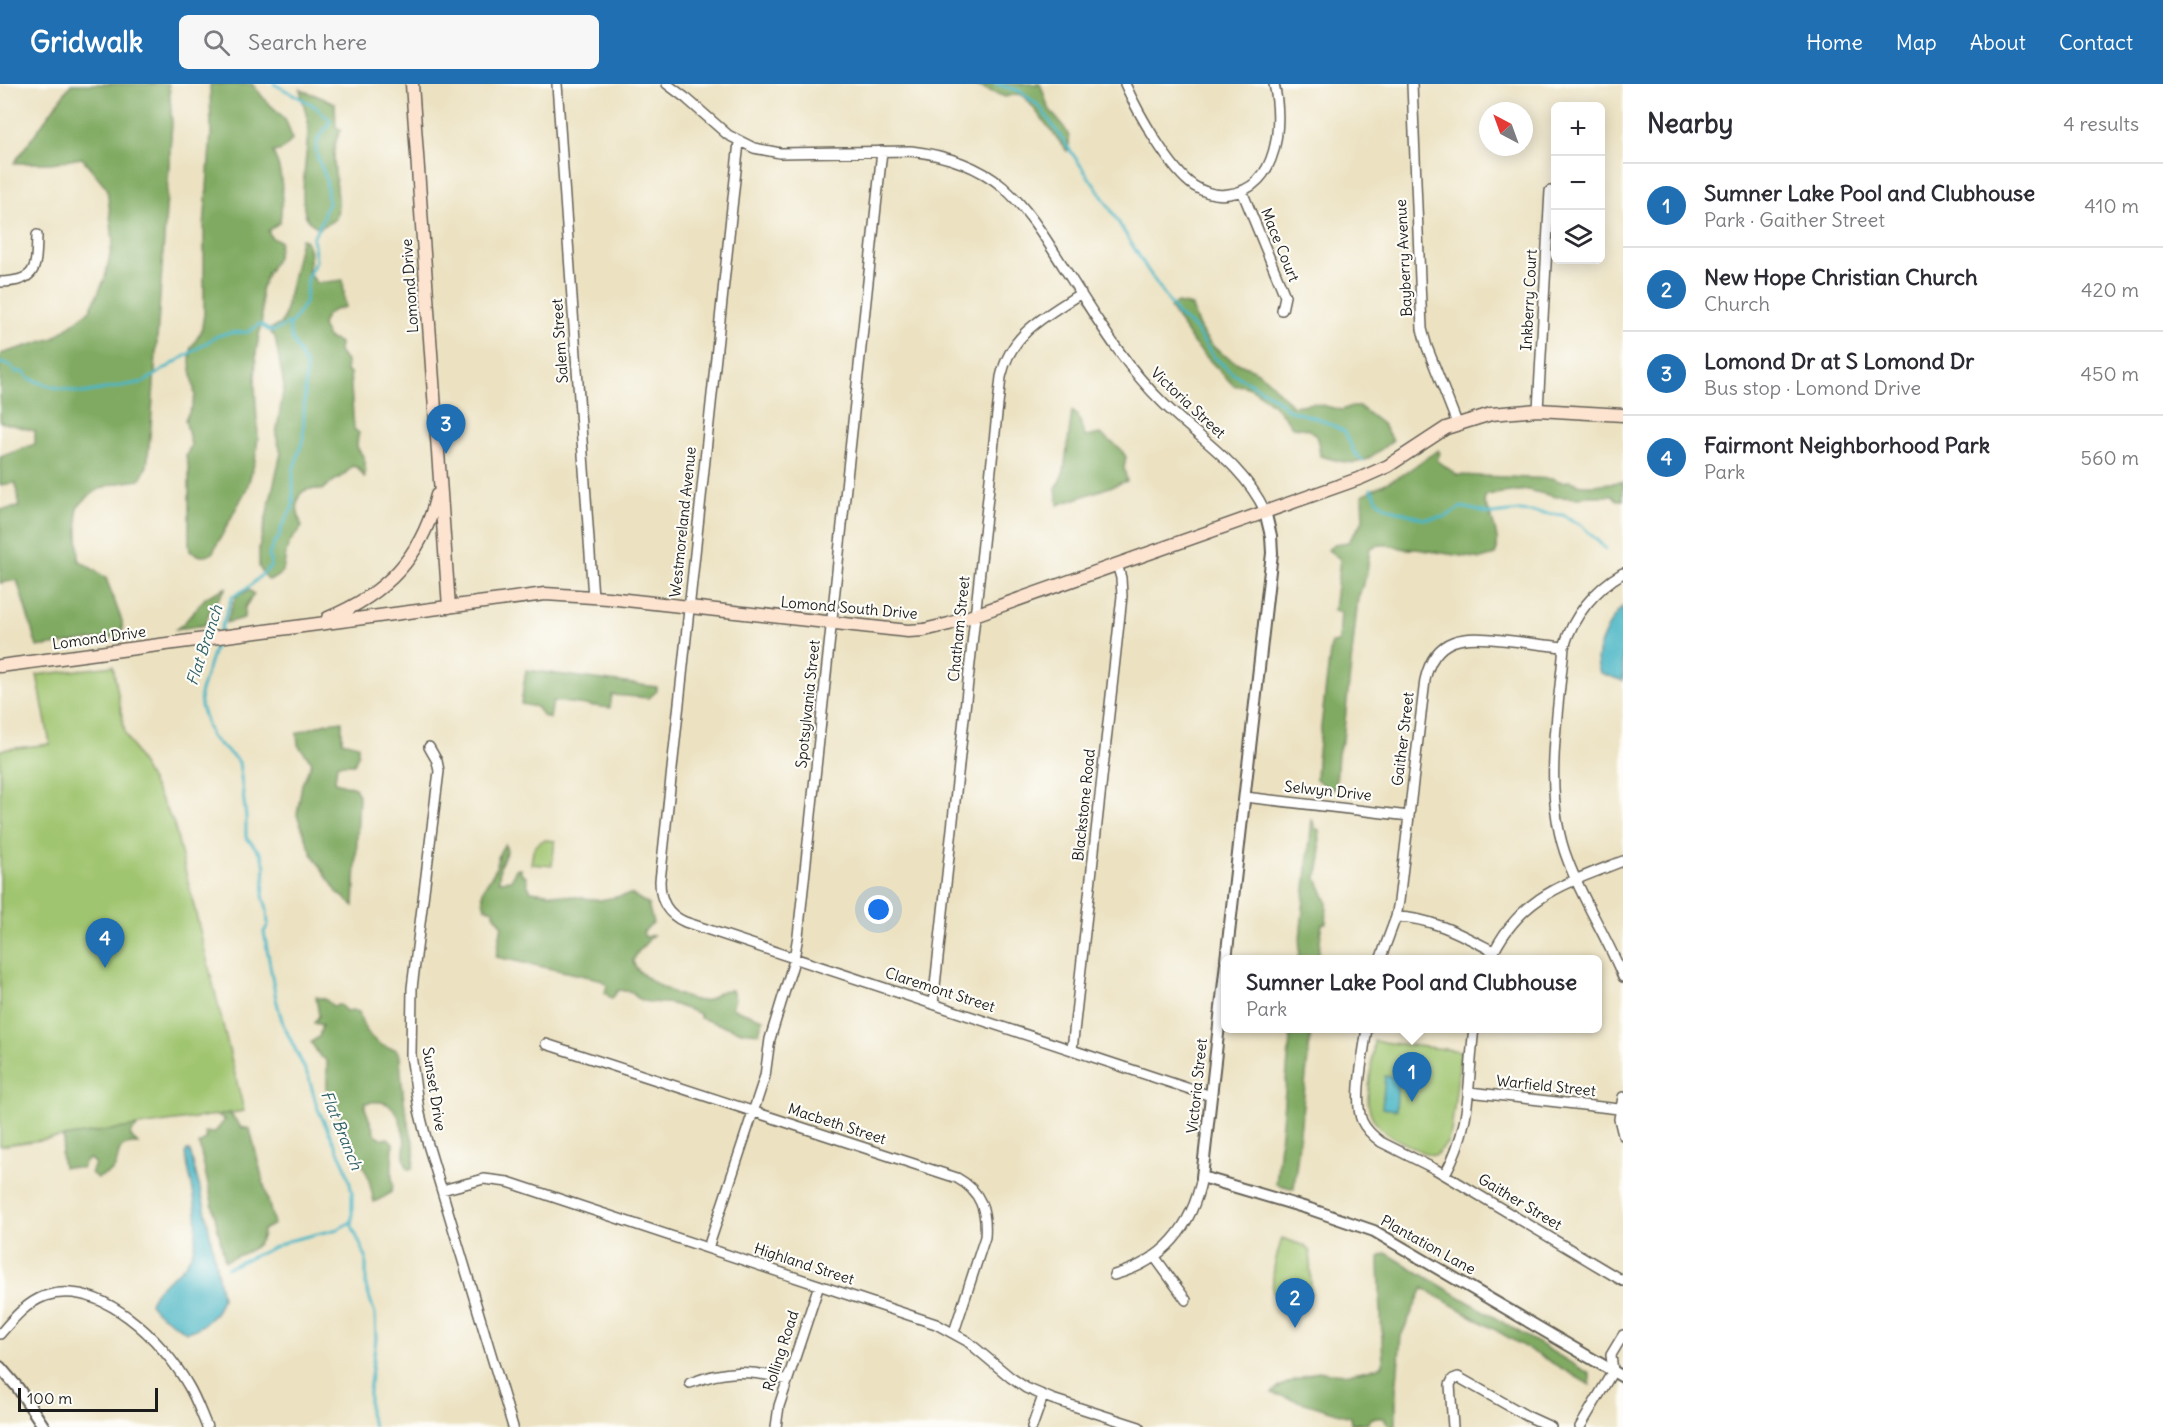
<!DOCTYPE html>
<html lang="en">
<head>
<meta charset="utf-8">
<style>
  :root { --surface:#fff; --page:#f7f7f7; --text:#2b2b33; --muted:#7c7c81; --line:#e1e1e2; --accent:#1f6fb2 }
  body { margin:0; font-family:Delius,sans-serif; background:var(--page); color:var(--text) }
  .controls { position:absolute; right:18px; top:18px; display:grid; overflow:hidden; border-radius:9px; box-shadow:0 3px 15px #0003 }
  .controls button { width:54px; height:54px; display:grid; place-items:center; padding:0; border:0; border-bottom:2px solid var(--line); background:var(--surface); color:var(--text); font:30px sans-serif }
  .compass { position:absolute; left:1479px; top:18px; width:54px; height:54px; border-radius:50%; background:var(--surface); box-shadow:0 3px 15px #0003; rotate:319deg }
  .scale { position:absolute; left:18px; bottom:15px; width:140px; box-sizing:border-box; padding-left:6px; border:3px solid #1c1c1c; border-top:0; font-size:16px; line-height:21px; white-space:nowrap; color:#1c1c1c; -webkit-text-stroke:4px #fdfcf7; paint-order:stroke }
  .you { position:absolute; left:879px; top:826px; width:21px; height:21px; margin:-15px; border:4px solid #fff; border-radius:50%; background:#1a73e8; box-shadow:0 0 0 9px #1a73e833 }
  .badge { display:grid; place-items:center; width:39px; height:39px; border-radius:50%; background:var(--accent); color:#fff; font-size:20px; font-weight:700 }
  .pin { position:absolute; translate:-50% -50px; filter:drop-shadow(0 2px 3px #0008) }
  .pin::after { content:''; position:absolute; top:32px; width:21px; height:18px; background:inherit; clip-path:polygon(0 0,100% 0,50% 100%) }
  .popup { position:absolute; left:1221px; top:871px; width:381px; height:78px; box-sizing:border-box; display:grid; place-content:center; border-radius:9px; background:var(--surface); filter:drop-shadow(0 2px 4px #0005); font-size:20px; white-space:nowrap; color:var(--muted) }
  .popup b { font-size:22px; color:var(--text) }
  .popup::after { content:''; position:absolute; left:50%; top:100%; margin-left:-12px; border:12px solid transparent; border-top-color:var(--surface) }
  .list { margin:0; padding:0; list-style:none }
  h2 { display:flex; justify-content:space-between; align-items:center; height:78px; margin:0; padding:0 24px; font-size:26px }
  h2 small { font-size:20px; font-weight:400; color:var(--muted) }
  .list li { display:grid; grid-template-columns:39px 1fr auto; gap:18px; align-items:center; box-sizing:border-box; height:84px; padding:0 24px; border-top:2px solid var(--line) }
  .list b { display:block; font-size:22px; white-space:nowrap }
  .list p { margin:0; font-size:20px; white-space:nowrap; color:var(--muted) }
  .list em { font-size:20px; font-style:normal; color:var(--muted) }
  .icon { flex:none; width:33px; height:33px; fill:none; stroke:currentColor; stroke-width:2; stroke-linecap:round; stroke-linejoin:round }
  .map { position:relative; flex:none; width:1623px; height:1343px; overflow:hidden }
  header { display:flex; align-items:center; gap:36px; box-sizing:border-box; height:84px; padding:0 30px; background:var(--accent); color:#fff }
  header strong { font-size:28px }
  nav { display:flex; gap:33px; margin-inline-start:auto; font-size:21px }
  .search { width:420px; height:54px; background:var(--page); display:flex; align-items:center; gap:15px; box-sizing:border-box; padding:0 21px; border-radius:9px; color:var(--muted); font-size:22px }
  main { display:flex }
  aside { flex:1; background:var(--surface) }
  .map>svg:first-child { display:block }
  .green { fill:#a0c56f; stroke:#5e7046; stroke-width:1.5 }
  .forest { fill:#80aa62; stroke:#4e633f; stroke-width:1.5 }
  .water { fill:#49b6c5; stroke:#326970; stroke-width:1.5 }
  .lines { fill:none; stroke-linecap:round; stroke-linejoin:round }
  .stream { stroke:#49b6c5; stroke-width:3 }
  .minor-casing { stroke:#656156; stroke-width:12 }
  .tertiary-casing { stroke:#656156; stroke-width:14 }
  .secondary-casing { stroke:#656156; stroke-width:15 }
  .minor { stroke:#fff; stroke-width:9 }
  .tertiary { stroke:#fff; stroke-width:10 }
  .secondary { stroke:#fde4d1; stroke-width:12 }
  .labels { text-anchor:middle; stroke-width:4.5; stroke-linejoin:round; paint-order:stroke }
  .street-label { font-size:15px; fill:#1c1c1c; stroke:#fdfcf7 }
  .water-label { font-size:16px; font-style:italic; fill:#306168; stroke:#fdfcf7 }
</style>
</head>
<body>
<header>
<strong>Gridwalk</strong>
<div class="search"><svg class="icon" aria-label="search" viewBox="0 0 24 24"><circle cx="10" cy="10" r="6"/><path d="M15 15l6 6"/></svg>Search here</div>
<nav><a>Home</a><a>Map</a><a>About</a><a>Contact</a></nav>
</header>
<main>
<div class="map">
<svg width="1623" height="1343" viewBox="0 0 1623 1343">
  <rect width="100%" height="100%" fill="#fdfcf7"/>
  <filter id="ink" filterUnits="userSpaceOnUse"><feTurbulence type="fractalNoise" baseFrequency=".0167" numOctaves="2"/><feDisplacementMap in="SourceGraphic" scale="12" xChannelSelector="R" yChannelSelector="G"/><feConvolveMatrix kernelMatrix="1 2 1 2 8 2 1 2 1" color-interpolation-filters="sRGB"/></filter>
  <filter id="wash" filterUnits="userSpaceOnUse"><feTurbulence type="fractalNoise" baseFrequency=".008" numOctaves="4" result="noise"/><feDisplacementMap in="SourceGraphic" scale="24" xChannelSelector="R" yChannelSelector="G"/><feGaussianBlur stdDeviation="1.35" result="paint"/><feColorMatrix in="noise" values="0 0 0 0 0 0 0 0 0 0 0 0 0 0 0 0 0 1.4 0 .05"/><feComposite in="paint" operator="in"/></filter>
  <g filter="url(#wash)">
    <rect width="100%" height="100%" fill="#ece2c2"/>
    <path class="green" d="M113 582 125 649 174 740 244 1027 0 1062V666L50 660 37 591Z
      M545 756 555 757 552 782 531 780C533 768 532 759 545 756Z
      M1374 957 1461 967 1451 1048 1447 1059 1436 1071C1428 1072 1421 1067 1414 1064 1391 1053 1368 1043 1368 1014Z
      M1282 1154 1305 1162 1310 1167 1311 1210H1273C1271 1190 1276 1173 1282 1154Z"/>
    <path class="forest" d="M71 0H169L172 39 151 343 147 382 140 396C112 399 95 402 77 424L79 476 106 494 122 537 123 552 37 563 17 496 0 499V426L19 423 16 399 0 401V373L35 360V347L0 338V270L54 254 90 226 105 194 113 157 107 104 82 74 51 79H14Z
      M210 0H252C258 6 262 13 268 19 283 32 288 35 292 56L282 66 273 68C284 90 283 114 280 138L268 147 272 154 280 157 277 174 268 188 261 206 262 235 256 269 255 301 258 354 255 377 247 404 213 468C206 475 198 472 190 467L189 461V386L186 372 191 361 185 335 192 323 195 312 190 278 191 264 201 248 204 230V144L211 49Z
      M972 0H1040C1044 7 1045 17 1049 24 1057 38 1076 48 1067 67L1025 13 1018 10 1005 13Z
      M300 5 335 19 336 43 341 46C324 72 344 106 336 135L320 144C316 142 311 140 308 136 296 120 310 60 308 37 307 30 301 14 300 5Z
      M301 155 305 156C312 166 311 177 308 188L317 199 343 196 345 223C332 226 325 229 322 242L328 254 340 259 339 268 347 279 346 288 350 289 354 345 359 349C353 371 363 364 365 378 366 383 364 388 365 394L358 384 352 382C344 394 332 396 322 406 292 400 295 423 302 443 298 449 292 454 289 460 281 474 291 492 268 496L259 483V464L281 369 276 351 284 302 275 253 268 246 281 240 284 233Z
      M1177 219 1192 222C1199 253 1214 268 1242 281 1248 284 1254 285 1259 289 1272 298 1281 311 1293 322L1313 319 1342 326 1349 323H1360L1382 340 1393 356C1360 382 1361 383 1320 372 1318 350 1316 344 1292 343 1285 330 1258 305 1244 302 1243 301 1235 302 1234 302L1194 260 1170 224Z
      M1072 327C1085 336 1078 343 1086 353L1100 350 1120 364 1126 373 1124 384 1127 397 1058 421 1056 405 1064 387Z
      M1438 366 1440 369 1437 376 1457 391 1554 395C1560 398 1563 398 1569 397 1574 397 1578 401 1583 401 1597 402 1609 398 1623 398V416H1618L1612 412H1586L1580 414 1556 413 1528 406 1486 411 1484 418C1491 429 1502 459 1495 471L1481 475 1416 465C1398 468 1390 455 1370 464L1367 489 1358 514 1343 656C1334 669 1340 688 1334 704L1329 705 1316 695 1317 676 1331 559H1339L1341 528 1334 527 1340 475 1328 466 1334 460 1348 458 1363 437 1362 411 1402 391Z
      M227 503 210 526 205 541 176 545 184 539 206 513Z
      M249 506 254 510 245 523 244 534 226 539 236 512Z
      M526 586 657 603V607L649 614 612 611 610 624 553 617 550 635 543 632 536 623 521 620Z
      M342 637V657L358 661V671L354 680H337L335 698 355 704 359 712 354 822 337 808 312 770 297 731 302 700 312 678 298 661 297 649 326 639Z
      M1312 735 1315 744 1319 746 1321 773 1317 794 1327 818 1326 839 1322 840 1318 875H1298Z
      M505 760 507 767 500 782 499 797 511 796 516 785H521V789L526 792 528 802 531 807 600 816 631 810 648 820 653 839 643 848 645 853 653 851 638 868 633 877C637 894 685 917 703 917 710 917 713 912 719 908 722 906 727 906 732 906L735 915 732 924 763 935 759 949 739 947 700 934V930C691 927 682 923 672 920 658 917 641 922 632 908L618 906 612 915 605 909 607 901 599 895 496 873 502 841 494 830V826L485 824C477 800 491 800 496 783 499 773 498 768 505 760Z
      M316 913 325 915 333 922 340 921 346 927 353 926 359 928C363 946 375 964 396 965L400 972C401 993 403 1014 407 1034 411 1053 418 1066 412 1085H408C402 1075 404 1068 405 1058 405 1054 403 1048 402 1044 397 1023 388 1014 365 1019V1024L375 1050 383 1055 388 1054 393 1059C393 1067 392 1075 392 1083 390 1107 402 1105 374 1118L368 1092 327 1006V977L319 971 311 958 319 953 322 941 314 939 319 932Z
      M1291 945H1311L1294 1105 1276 1100Z
      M230 1029 241 1043 250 1045 274 1140 263 1146C264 1165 239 1171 225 1177L199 1060 206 1055 205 1048 214 1049 225 1036 217 1031Z
      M138 1042 131 1049V1053L138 1060C112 1059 122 1073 114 1085 111 1089 102 1092 97 1094L91 1089 95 1080 90 1075 84 1078 82 1084 63 1083 61 1071 64 1056 62 1053Z
      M1386 1169 1590 1290V1301L1423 1204 1401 1252 1396 1308V1343H1390L1384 1334H1371L1367 1339 1351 1340 1350 1333 1272 1309C1284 1297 1303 1294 1318 1287 1339 1292 1363 1289 1383 1281L1379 1180V1173Z"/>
    <path class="water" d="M1623 522V597L1600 589C1590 570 1610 536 1623 522Z
      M1385 992 1398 994 1396 1026 1382 1024Z
      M187 1066 190 1067 205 1124 222 1213C218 1231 204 1244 186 1248L158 1229 150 1220C155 1201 171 1196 183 1183 208 1156 192 1102 185 1070Z"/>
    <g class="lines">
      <path class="stream" d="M996 0 1020 7 1040 23 1106 118 1147 185 1178 231 1194 244 1213 272 1232 289 1269 310 1291 327 1320 335 1345 348 1354 368 1363 377
        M0 279 10 281 16 288H24L28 294 49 302 83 309 144 298 217 252 228 249 248 248 260 240 268 246 274 247 290 239
        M1371 405 1379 418 1388 424 1424 435 1445 433 1462 423 1491 430 1520 427 1563 431 1581 441 1606 465
        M219 550 232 513 249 503 271 482 269 471 273 461 279 453 282 442 293 423V387L303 355 306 282 292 255 289 243 305 219 308 192 316 177 313 154 323 135 325 125 329 119C326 109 328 105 326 96 323 81 312 72 318 56 321 48 329 45 330 36L313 21 274 0
        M217 556 200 610 201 622 211 653 239 678 246 733V753L261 770 265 782 263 812 267 825 268 841 264 848 276 915 283 940 309 994 317 1023 346 1084 352 1108V1142L366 1173V1203L375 1230 376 1255 369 1307V1330L374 1343
        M227 1184 288 1157 338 1145 351 1138"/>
    </g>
  </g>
  <g filter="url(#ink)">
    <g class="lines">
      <g class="minor-casing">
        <path id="minor" d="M557 0 593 513
          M667 0 687 15 728 51 754 64 780 69 911 67C944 71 977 81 1003 103 1029 126 1045 154 1063 182 1094 230 1122 279 1163 319 1199 355 1243 380 1265 427
          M1125 0C1137 27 1170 86 1194 102 1205 109 1217 112 1229 110 1279 104 1283 38 1274 0
          M1412 0 1422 245 1427 263 1457 339
          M739 58 660 797C660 817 667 830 685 838L1211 1012
          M1242 107 1285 212 1282 226
          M0 198C38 197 36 184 37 151
          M1538 326 1550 107
          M1623 489C1595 505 1573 532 1564 563 1558 631 1542 712 1568 777 1583 817 1607 853 1623 893
          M429 663 437 677 439 687 412 904 411 971 419 1026 426 1054 513 1343
          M1245 713 1409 732
          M1396 833C1433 834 1462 851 1493 867
          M1380 876 1396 833 1399 817 1425 596C1435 551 1465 552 1502 556 1523 558 1543 561 1564 563
          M1490 876C1518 813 1564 800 1623 777
          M933 920 1001 293C1011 248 1045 233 1081 209
          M1367 944C1364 968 1353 1016 1362 1037 1366 1046 1373 1052 1381 1058L1435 1085 1623 1197
          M546 960 957 1094C981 1107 987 1127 985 1153L954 1248
          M1072 966 1122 512 1121 494 1117 480
          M1469 1008 1619 1025
          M1623 1013 1619 1035 1623 1051
          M1445 1090C1473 1039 1467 1000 1474 944
          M442 1106 484 1095 508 1098 936 1240 967 1257 1010 1293 1026 1304 1052 1315 1139 1343
          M708 1164 765 992 770 955 793 880 798 852 882 67
          M1154 1172 1186 1216
          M1114 1191C1164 1177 1192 1143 1202 1093
          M0 1250C13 1235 26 1219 45 1212 101 1194 163 1257 188 1301 196 1314 201 1329 207 1343
          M1613 1287 1611 1271 1623 1251
          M690 1299C725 1286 750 1285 787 1296
          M776 1343 779 1322 819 1201
          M1032 1343 1043 1312
          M1453 1343 1450 1301 1453 1295 1458 1293 1527 1332 1551 1343
          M1580 1343 1613 1287"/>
      </g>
      <g class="tertiary-casing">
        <path id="tertiary" d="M1226 876 1272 469 1271 452 1265 427
          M1226 879 1202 1093 1310 1125 1374 1147 1623 1293
          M0 1283 18 1304 44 1343"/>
      </g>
      <g class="secondary-casing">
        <path id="secondary" d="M412 0 449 523
          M328 534C386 510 422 473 437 411
          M0 582 545 510 608 514 908 547 924 546 949 540 1361 394 1388 382 1446 344 1491 330 1538 326 1623 331"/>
      </g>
      <use href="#minor" class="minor"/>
      <use href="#tertiary" class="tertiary"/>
      <use href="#secondary" class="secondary"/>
    </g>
  </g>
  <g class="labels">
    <g class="street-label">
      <text transform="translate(1280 161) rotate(68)" y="5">Mace Court</text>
      <text transform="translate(1404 174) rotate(-93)" y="5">Bayberry Avenue</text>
      <text transform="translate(410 202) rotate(-94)" y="5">Lomond Drive</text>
      <text transform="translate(1529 216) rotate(-87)" y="5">Inkberry Court</text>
      <text transform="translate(560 257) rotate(-94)" y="5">Salem Street</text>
      <text transform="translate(1188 319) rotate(43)" y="5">Victoria Street</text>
      <text transform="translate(683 438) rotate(-84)" y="5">Westmoreland Avenue</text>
      <text transform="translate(849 524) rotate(5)" y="5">Lomond South Drive</text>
      <text transform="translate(959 545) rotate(-84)" y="5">Chatham Street</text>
      <text transform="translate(99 554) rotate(-8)" y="5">Lomond Drive</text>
      <text transform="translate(808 620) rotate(-84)" y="5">Spotsylvania Street</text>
      <text transform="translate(1403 655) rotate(-83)" y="5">Gaither Street</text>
      <text transform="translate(1328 707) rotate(6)" y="5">Selwyn Drive</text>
      <text transform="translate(1084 721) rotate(-84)" y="5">Blackstone Road</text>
      <text transform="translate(940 906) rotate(18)" y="5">Claremont Street</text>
      <text transform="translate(1197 1002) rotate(-84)" y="5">Victoria Street</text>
      <text transform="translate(1546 1002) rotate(6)" y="5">Warfield Street</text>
      <text transform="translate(434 1005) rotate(81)" y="5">Sunset Drive</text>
      <text transform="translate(837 1040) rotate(18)" y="5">Macbeth Street</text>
      <text transform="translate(1520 1118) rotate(31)" y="5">Gaither Street</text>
      <text transform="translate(1428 1161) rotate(29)" y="5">Plantation Lane</text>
      <text transform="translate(804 1180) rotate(18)" y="5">Highland Street</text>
      <text transform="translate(781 1267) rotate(-72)" y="5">Rolling Road</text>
    </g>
    <g class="water-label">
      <text transform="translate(204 561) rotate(-72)" y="6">Flat Branch</text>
      <text transform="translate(342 1046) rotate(68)" y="6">Flat Branch</text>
    </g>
  </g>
</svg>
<div class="controls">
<button>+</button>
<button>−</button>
<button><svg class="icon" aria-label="layers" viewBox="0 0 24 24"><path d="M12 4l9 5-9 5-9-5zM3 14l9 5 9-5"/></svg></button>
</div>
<svg class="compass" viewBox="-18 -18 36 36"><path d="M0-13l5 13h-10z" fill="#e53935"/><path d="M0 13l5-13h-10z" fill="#7c7c81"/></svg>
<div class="scale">100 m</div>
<div class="you"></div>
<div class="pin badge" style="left:1412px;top:1018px">1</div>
<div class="popup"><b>Sumner Lake Pool and Clubhouse</b>Park</div>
<div class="pin badge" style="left:1295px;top:1244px">2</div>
<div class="pin badge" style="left:446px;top:370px">3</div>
<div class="pin badge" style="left:105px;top:884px">4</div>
</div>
<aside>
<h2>Nearby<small>4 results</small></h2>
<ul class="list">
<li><span class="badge">1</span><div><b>Sumner Lake Pool and Clubhouse</b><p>Park · Gaither Street</p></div><em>410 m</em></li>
<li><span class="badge">2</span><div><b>New Hope Christian Church</b><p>Church</p></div><em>420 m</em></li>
<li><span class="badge">3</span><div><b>Lomond Dr at S Lomond Dr</b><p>Bus stop · Lomond Drive</p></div><em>450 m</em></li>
<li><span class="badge">4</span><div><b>Fairmont Neighborhood Park</b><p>Park</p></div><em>560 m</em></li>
</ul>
</aside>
</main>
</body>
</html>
